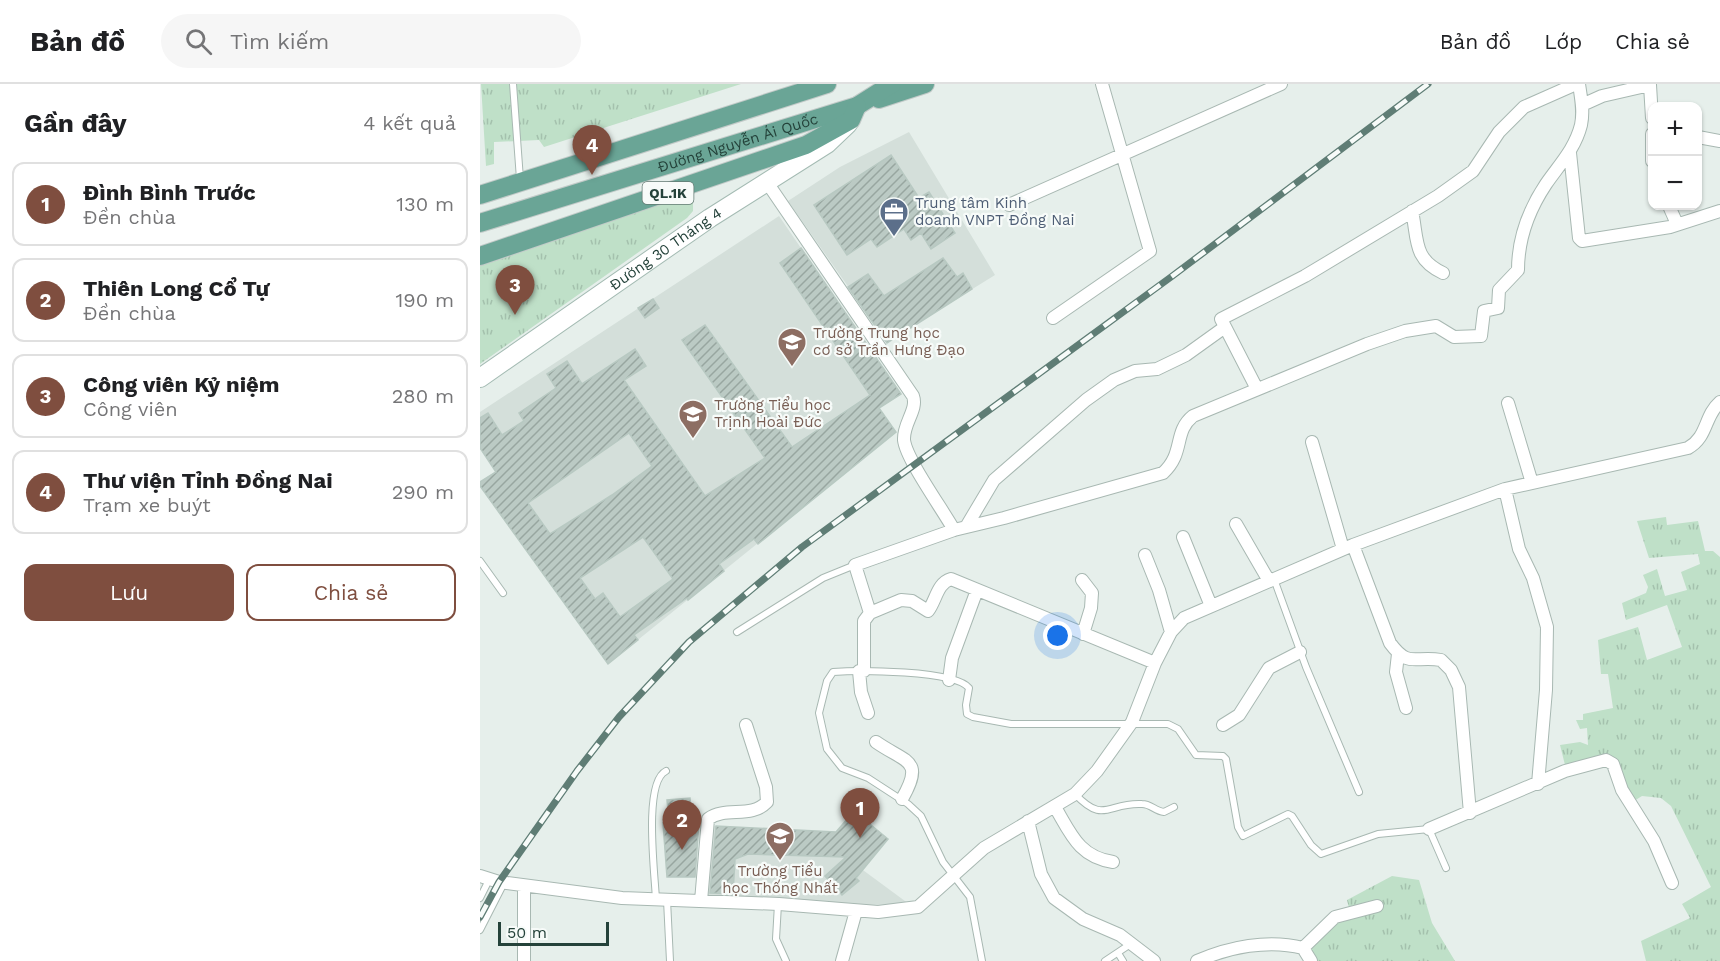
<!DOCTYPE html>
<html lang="vi">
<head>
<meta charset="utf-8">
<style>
  :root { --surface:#fff; --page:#f6f6f6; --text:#202124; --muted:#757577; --line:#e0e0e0; --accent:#7f4e3f }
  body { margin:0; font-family:"Work Sans",sans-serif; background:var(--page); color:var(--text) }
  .controls { position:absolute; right:18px; top:18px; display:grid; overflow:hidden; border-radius:12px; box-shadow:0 2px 4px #0004 }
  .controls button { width:54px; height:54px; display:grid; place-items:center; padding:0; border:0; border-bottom:2px solid var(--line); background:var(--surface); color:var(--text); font:30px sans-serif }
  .scale { position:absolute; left:18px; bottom:15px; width:111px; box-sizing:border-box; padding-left:6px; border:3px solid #24423a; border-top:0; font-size:16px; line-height:21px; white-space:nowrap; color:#24423a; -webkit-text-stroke:4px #f7fbf9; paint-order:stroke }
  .you { position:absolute; left:578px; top:552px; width:21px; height:21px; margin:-15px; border:4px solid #fff; border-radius:50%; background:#1a73e8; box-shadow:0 0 0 9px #1a73e833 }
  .badge { display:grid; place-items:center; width:39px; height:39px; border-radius:50%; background:var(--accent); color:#fff; font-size:20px; font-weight:700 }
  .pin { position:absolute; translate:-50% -50px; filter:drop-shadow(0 2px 3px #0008) }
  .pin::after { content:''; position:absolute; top:32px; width:21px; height:18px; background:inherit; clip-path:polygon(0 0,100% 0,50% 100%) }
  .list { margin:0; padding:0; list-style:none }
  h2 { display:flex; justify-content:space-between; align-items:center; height:78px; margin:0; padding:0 24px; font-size:26px }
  h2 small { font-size:20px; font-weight:400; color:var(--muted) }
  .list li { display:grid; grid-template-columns:39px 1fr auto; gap:18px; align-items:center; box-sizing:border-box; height:84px; margin:0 12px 12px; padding:0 12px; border:2px solid var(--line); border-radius:12px }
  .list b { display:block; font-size:22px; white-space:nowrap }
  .list p { margin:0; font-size:20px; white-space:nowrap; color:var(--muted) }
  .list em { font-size:20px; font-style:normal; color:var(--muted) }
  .actions { display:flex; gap:12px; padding:18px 24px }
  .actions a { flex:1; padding:14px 0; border:2px solid var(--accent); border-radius:12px; text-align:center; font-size:21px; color:var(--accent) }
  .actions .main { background:var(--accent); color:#fff }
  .icon { flex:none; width:33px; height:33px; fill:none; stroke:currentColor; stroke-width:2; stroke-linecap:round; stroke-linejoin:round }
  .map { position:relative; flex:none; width:1240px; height:877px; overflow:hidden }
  header { display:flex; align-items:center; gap:36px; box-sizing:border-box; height:84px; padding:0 30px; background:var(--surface); border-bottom:2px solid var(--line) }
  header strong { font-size:28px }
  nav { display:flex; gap:33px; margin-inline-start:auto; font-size:21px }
  .search { width:420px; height:54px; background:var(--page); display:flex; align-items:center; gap:15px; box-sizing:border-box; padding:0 21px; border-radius:33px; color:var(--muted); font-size:22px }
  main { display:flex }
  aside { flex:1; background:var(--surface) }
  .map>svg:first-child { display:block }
  .built { fill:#d4dfda }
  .grass { fill:url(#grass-tufts) }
  .building { fill:url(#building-hatch); stroke:#b8c9c2; stroke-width:1.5; fill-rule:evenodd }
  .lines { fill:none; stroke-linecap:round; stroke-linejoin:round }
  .service-casing { stroke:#a8b8b2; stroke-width:8 }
  .minor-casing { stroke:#a8b8b2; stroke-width:14 }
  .secondary-casing { stroke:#a4bbb3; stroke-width:20 }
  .primary-casing { stroke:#c2cac8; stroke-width:20 }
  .service { stroke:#fff; stroke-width:6 }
  .minor { stroke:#fff; stroke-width:12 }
  .secondary { stroke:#fff; stroke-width:18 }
  .primary { stroke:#6aa596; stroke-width:18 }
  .rail-casing { stroke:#5f7d75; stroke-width:7 }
  .rail { stroke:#f7fbf9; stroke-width:4.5; stroke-dasharray:14; stroke-linecap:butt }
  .labels { text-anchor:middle; stroke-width:4.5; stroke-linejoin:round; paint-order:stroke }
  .shield { fill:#f7fbf9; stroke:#637a73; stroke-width:1.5 }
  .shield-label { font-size:14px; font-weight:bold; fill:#24423a }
  .street-label { font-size:15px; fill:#24423a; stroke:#f7fbf9 }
  .service-label { font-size:15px; fill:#4e5e75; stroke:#f7fbf9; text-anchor:start }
  .education-label { font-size:15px; fill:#785e54; stroke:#f7fbf9; text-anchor:start }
</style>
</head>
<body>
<header>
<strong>Bản đồ</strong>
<div class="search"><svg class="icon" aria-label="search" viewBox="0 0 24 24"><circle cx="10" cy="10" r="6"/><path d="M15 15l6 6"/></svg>Tìm kiếm</div>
<nav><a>Bản đồ</a><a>Lớp</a><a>Chia sẻ</a></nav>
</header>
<main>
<aside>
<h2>Gần đây<small>4 kết quả</small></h2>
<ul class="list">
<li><span class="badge">1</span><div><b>Đình Bình Trước</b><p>Đền chùa</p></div><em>130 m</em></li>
<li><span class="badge">2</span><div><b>Thiên Long Cổ Tự</b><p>Đền chùa</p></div><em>190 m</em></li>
<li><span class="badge">3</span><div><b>Công viên Kỷ niệm</b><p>Công viên</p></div><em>280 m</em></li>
<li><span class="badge">4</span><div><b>Thư viện Tỉnh Đồng Nai</b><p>Trạm xe buýt</p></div><em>290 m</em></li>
</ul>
<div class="actions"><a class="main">Lưu</a><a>Chia sẻ</a></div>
</aside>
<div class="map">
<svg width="1240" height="877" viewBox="0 0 1240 877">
  <defs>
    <pattern id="grass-tufts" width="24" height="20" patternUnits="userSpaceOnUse" patternTransform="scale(1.5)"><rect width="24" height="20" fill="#bfe0c8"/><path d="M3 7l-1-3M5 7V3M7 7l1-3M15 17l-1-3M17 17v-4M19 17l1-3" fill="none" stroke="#a4c1ad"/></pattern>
    <pattern id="building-hatch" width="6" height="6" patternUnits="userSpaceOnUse" patternTransform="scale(1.5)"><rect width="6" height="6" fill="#bbcac4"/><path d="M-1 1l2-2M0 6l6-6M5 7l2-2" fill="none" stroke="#98a6a0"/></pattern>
  </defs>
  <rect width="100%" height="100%" fill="#e6efeb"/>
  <path class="built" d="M429 48 515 191 407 258 308 117 360 83Z
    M299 132 421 310 399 324 416 348 128 580 0 402V398L16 387 0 364V328Z
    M233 742 353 748V764L429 820 377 821 298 814 227 812Z"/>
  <path class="grass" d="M1 0H261L64 63 59 56 14 58V80L6 82Z
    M201 113 209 114 213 119V127L207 134 0 280V182Z
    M1186 433 1187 441 1218 437 1225 467H1233L1240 473V877H1166L1161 857 1210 834 1202 820 1231 803 1191 722 1181 714 1162 712 1154 717C1128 670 1145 663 1085 681L1080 661 1100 658 1108 661 1107 644 1100 645 1096 636H1103V630L1133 624 1128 590H1121L1118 556 1158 543 1167 576 1202 563 1187 521 1146 536 1142 519 1166 509 1168 503 1163 491 1177 485 1185 512 1207 506 1201 488 1220 480 1218 470 1169 474 1157 437Z
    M912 792 939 796 952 839 975 877H837L830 864 857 838 871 832 867 816Z"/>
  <path class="building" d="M411 71 439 114 449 108 475 149 451 165 441 149 431 156 424 145 397 163 391 155 367 171 334 121Z
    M321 164 421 310 399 324 416 348 278 460 274 455 239 480 244 487 208 516 207 514 154 551 158 556 128 580 0 402V398L16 388 0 364V334L8 329 22 351 44 337 39 329 76 304 67 290 87 277 102 300 155 265 166 282 144 296 225 412 285 374 202 256 225 241 312 363 390 311 300 179ZM149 349 172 382 132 411 70 450 48 419ZM163 453 193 495 140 533 123 509 115 515 100 494Z
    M463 174 477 193 483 189 492 205 407 259 368 203 388 190 404 212Z
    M173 215 179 224 165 234 158 224Z
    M210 714 212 738H219L215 793H187L183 739 189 738 187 716Z
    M374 727 408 755 376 794 379 797 362 811 345 792 366 773 268 770 255 775 253 810 230 809 236 742 356 748Z"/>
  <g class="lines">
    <g class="service-casing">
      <path id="service" d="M33 0 40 95
        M0 477 23 509
        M794 495 826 583 879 708
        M257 548 343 494 375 481
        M595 710C624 741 628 718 662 720 671 720 675 727 684 728L694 723
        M0 814 9 796
        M176 816C175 791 163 698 186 687
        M187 816 190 877
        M298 820 296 855 306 877
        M0 846 24 799
        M638 869 643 877
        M502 877 490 813 463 778 441 732 428 720 388 694 362 684 347 665 339 629 347 597 353 588C377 586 475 586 489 604L486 621 487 630 493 633 531 640H688L698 645 716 671 743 672 746 675 758 743 763 752 808 730 812 732 831 761 841 770 898 750 949 745 966 784
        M625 877 649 861"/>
    </g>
    <g class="minor-casing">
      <path id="minor" d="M1102 21 1122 12 1170 1 1172 34
        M1172 50V77
        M1218 53 1240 57
        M1090 69 1099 154 1102 157 1190 143 1240 127
        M286 97 433 312C438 326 423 339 424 356 426 375 463 426 474 446
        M529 121 801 0
        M1189 122 1197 140
        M932 127C938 156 933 175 963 189
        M573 234 670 167 622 0
        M777 305 741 235 825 192 958 112 993 87 1019 48 1044 23 1096 0
        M1028 319 1052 399
        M832 358 863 465
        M1025 405 1039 465 1053 494 1067 543 1066 606 1058 700
        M756 440 789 497
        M486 443 514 396 606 316 634 296 655 287 677 285 706 271 745 243
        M703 453 731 522
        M873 461 910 559C929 585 935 571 961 576L971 586 979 603 990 729
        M665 471 679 506 691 548
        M602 496 612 509 611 524 603 550
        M918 570 916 588 926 624
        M675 579 471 495C457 499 456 517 448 527L432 517 421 516 390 529 375 481 474 446 524 434 683 389C705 369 693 348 713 332L887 260 925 247 956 242 974 253 1001 252 1004 227 1018 224 1019 206 1038 186C1038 154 1048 127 1066 100 1079 81 1095 65 1101 41 1104 27 1101 14 1099 0
        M379 587 381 608 388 629
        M384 587V537L390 529
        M469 596 472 574 497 506
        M743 641 759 631 789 584 820 568
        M396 658C426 679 445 675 422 715
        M575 723C591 750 599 773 633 778
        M548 737 561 790 574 814 603 835 640 851 674 877
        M949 745 1085 687 1126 676 1133 680 1142 706 1174 757 1192 799
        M0 792 19 798 142 814 299 820 398 828 438 823 504 764 595 710 617 687 652 638 675 579 691 548 704 534 873 461 1025 405 1208 364C1228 353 1224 332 1240 318
        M44 802V877
        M221 817 228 735C246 722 271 735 287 718L286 703 266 641
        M823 864 855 833 897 822
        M362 877 376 827
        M717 877C749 863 788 855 823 864L831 877"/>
    </g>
    <g class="secondary-casing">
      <g id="secondary">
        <path id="s1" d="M0 294 230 134 347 60 368 40"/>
      </g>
    </g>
    <g class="primary-casing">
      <g id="primary">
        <path d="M399 15 445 0"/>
        <path d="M0 111 347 0"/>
        <path id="s2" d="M0 139 377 22 412 0"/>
        <path d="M0 172 326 61 371 36 377 22"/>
      </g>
    </g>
    <use href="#service" class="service"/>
    <use href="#minor" class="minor"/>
    <use href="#secondary" class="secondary"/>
    <use href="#primary" class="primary"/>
    <g class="rail-casing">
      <path id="rail" d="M0 833 19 798 97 687 139 633 209 558 322 463 691 193 948 0"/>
    </g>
    <use href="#rail" class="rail"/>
  </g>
  <defs>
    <g id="office-pin" transform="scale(1.5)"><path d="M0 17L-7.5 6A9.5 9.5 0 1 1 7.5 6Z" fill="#5c6f8a" stroke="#f7fbf9"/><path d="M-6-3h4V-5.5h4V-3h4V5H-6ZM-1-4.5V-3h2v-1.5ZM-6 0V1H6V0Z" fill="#fff"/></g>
    <g id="school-pin" transform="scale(1.5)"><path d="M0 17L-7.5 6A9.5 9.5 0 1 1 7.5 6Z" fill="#8d6e63" stroke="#f7fbf9"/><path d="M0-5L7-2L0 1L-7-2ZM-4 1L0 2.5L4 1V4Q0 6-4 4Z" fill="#fff"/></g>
  </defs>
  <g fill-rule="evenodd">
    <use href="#office-pin" x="414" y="128"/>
    <use href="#school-pin" x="312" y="258"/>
    <use href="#school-pin" x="213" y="330"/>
    <use href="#school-pin" x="300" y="752"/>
  </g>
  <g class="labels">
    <rect class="shield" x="162.5" y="98" width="51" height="22" rx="4.5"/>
    <g class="shield-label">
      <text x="188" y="114">QL.1K</text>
    </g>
    <g class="street-label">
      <text dy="5" stroke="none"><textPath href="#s2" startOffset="270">Đường Nguyễn Ái Quốc</textPath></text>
      <text dy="5" stroke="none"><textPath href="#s1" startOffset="226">Đường 30 Tháng 4</textPath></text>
    </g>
    <g class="service-label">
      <text x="435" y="124">Trung tâm Kinh<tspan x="435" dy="17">doanh VNPT Đồng Nai</tspan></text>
    </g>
    <g class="education-label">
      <text x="333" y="254">Trường Trung học<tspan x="333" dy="17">cơ sở Trần Hưng Đạo</tspan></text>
      <text x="234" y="326">Trường Tiểu học<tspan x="234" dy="17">Trịnh Hoài Đức</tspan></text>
      <text x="300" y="792" text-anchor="middle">Trường Tiểu<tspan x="300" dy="17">học Thống Nhất</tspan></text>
    </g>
  </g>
</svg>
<div class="controls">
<button>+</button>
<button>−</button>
</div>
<div class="scale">50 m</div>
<div class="you"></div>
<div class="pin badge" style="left:380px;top:754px">1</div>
<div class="pin badge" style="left:202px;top:766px">2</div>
<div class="pin badge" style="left:35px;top:231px">3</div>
<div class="pin badge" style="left:112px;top:91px">4</div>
</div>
</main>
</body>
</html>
